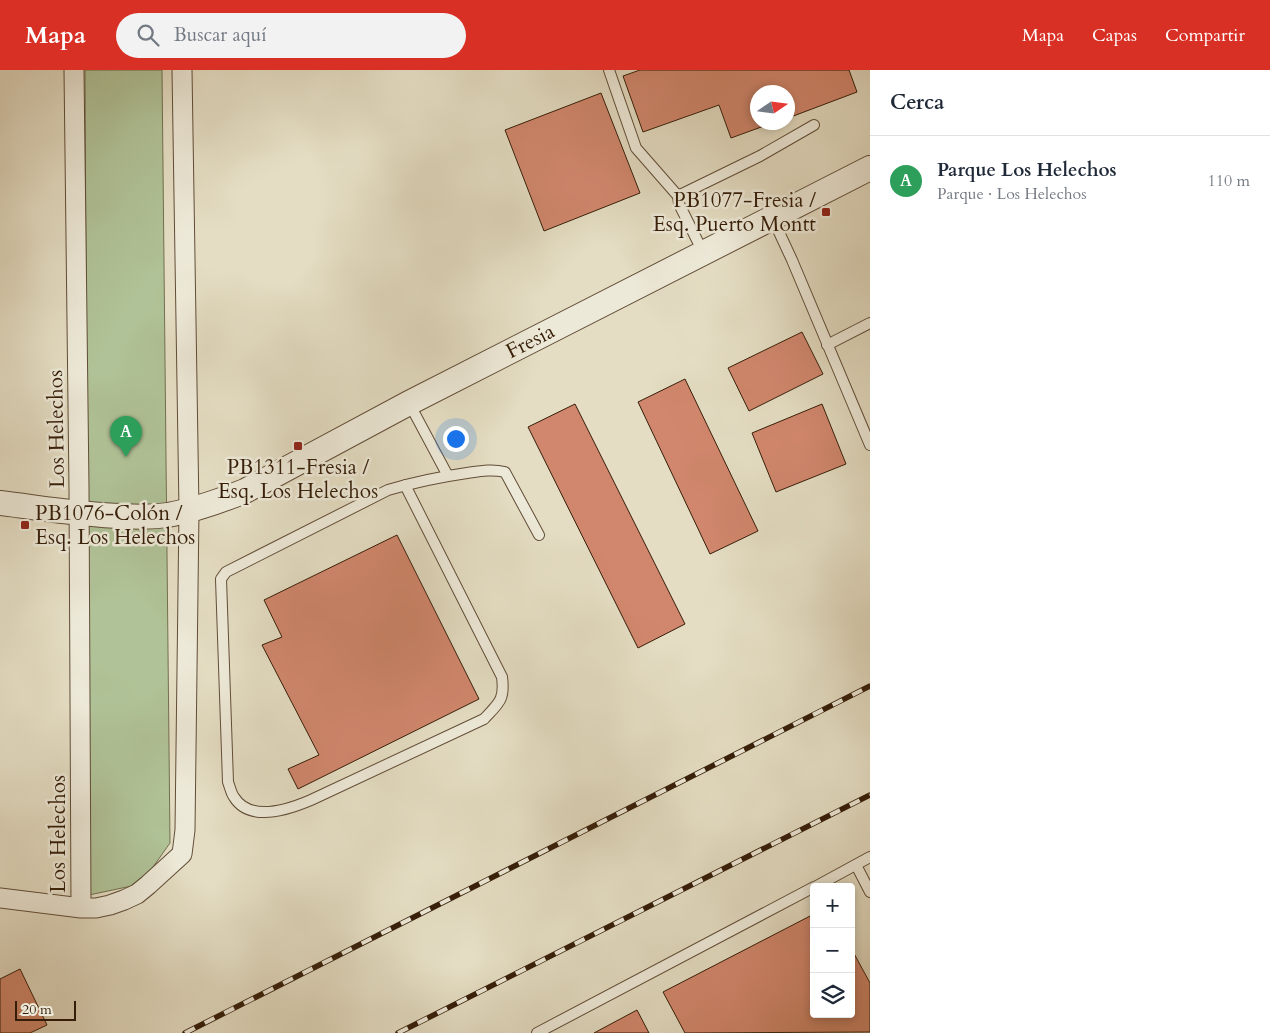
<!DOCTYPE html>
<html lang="es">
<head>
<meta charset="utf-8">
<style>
  :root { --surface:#fff; --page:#f2f2f3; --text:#1f2937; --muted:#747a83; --line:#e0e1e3; --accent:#d93025 }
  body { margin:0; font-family:Cardo,serif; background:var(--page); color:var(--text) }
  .controls { position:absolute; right:15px; bottom:15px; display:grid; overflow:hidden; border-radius:5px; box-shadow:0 2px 8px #0003 }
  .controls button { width:45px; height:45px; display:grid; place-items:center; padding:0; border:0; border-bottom:1px solid var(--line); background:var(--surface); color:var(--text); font:25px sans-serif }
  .compass { position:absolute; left:750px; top:15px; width:45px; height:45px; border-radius:50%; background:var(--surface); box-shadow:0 2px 8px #0003; rotate:77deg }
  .scale { position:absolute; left:15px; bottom:12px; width:61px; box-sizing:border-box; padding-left:5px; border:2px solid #351d08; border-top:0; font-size:14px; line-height:18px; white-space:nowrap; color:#351d08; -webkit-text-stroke:4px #ede9d8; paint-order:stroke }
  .you { position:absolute; left:455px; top:368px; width:18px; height:18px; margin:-12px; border:4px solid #fff; border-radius:50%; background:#1a73e8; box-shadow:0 0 0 8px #1a73e833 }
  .badge { display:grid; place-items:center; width:32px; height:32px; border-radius:50%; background:var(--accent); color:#fff; font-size:16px; font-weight:700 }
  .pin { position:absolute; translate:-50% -41px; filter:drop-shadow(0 1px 2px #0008) }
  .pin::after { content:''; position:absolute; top:26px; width:18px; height:15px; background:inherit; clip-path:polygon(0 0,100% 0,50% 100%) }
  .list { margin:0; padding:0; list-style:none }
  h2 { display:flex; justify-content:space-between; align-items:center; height:65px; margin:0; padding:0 20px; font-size:21px }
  h2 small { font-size:16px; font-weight:400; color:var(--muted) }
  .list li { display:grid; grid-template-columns:32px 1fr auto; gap:15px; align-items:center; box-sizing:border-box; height:90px; padding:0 20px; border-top:1px solid var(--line) }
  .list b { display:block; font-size:19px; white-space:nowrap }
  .list p { margin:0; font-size:16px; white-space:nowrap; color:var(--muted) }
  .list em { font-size:16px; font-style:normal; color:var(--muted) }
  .icon { flex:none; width:28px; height:28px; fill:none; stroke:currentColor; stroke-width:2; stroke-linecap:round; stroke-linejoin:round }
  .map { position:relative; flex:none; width:870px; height:963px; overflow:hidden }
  header { display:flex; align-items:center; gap:30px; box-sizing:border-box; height:70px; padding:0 25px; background:var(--accent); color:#fff }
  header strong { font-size:24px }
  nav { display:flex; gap:28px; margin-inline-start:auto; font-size:18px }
  .search { width:350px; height:45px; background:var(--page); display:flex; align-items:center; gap:12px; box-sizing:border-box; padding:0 18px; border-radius:28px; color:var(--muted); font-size:19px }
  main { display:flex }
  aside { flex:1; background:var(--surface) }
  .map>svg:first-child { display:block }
  .green { fill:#b0c297; stroke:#727050 }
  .building { fill:#d1876d; stroke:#351d08 }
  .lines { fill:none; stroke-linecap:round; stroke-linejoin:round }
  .service-casing { stroke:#614d37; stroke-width:12 }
  .minor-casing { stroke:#614d37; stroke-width:21 }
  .tertiary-casing { stroke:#614d37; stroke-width:26 }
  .service { stroke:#ede9d8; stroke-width:10 }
  .minor { stroke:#ede9d8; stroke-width:19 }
  .tertiary { stroke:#ede9d8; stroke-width:24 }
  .rail-casing { stroke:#351d08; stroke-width:5.5 }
  .rail { stroke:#ede9d8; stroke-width:4; stroke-dasharray:11; stroke-linecap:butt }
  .poi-dot { fill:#8f2418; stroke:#ede9d8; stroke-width:2 }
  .labels { text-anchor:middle; stroke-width:5; stroke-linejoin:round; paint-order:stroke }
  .poi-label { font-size:21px; fill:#351d08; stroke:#ede9d8; text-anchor:end }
  .street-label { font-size:21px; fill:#351d08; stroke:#ede9d8 }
</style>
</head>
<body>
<header>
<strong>Mapa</strong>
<div class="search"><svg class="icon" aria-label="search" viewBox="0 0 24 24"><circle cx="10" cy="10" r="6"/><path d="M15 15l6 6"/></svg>Buscar aquí</div>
<nav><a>Mapa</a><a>Capas</a><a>Compartir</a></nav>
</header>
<main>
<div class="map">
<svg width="870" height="963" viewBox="0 0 870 963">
  <rect width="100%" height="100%" fill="#e4ddc3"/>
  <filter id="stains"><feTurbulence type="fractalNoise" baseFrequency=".004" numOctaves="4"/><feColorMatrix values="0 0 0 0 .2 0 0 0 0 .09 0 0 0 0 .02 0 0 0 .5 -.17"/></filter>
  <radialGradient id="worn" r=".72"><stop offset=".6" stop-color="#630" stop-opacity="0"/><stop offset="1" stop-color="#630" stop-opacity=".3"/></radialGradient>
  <path class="green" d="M85 0H162L170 773 141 814 89 825Z"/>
  <path class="building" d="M640 0H849L857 22 788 48V22H758V52H775L731 68 719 35 643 62 623 6Z
    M601 23 640 123 544 161 505 60Z
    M802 262 823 304 749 341 728 298Z
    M685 309 758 461 710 484 638 332Z
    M575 334 685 554 638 578 528 357Z
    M822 334 846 394 776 422 752 363Z
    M397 465 479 629 298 719 288 699 319 685 262 575 282 567 264 530Z
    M814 844V944H851V878L870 913V962L685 963 663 922Z
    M20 899 47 955 30 963H0V909Z
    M637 940 649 963H594Z"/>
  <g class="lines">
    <g class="service-casing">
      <path id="service" d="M609 0 636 78 678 126
        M772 147 792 190 870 375
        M703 182 679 134 678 126 760 86 814 55
        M827 275 870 253
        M409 333 448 406
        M405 415 502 607C505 630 499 633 484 649L311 730C290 739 250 753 234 727 231 723 230 717 228 712L221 509 226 502 388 420C415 412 439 407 467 403 481 401 492 399 505 402L539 465
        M856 795 870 822
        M815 817 870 787
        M537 963 814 817"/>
    </g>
    <g class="minor-casing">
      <path id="minor" d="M74 0 79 419 81 838
        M0 828 81 838H96L110 835 124 830 137 824 148 815 182 784 185 760 189 440 182 0"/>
    </g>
    <g class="tertiary-casing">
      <path id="tertiary" d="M0 433C41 438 81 445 122 446 137 447 154 447 168 445 195 440 220 431 245 421L409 333 870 98"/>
    </g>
    <use href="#service" class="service"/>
    <use href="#minor" class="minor"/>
    <use href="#tertiary" class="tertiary"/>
    <g class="rail-casing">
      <path id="rail" d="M185 963 870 616
        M398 963 870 725"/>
    </g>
    <use href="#rail" class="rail"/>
  </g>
  <g class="poi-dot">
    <rect x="821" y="137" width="10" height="10" rx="2.5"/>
    <rect x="293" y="371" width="10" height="10" rx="2.5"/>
    <rect x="20" y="450" width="10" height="10" rx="2.5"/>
  </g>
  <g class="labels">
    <g class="poi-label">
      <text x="816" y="137">PB1077-Fresia /<tspan x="816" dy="24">Esq. Puerto Montt</tspan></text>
      <text x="298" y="404" text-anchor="middle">PB1311-Fresia /<tspan x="298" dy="24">Esq. Los Helechos</tspan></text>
      <text x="35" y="450" text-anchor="start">PB1076-Colón /<tspan x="35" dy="24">Esq. Los Helechos</tspan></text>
    </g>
    <g class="street-label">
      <text transform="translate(530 271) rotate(-27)" y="7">Fresia</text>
      <text transform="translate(56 359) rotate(-91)" y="7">Los Helechos</text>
      <text transform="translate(58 764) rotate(-90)" y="7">Los Helechos</text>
    </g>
  </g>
  <rect width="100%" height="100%" filter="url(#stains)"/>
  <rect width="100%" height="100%" fill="url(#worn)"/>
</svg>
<div class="controls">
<button>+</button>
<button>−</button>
<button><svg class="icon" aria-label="layers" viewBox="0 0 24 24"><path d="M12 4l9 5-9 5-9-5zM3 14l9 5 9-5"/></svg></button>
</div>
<svg class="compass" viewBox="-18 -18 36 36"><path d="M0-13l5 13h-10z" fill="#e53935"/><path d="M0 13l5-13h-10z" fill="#747a83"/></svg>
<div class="scale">20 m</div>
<div class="you"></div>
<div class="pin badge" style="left:126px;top:387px;background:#2e9e5b">A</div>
</div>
<aside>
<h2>Cerca<small></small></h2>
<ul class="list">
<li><span class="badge" style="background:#2e9e5b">A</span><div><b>Parque Los Helechos</b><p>Parque · Los Helechos</p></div><em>110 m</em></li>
</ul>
</aside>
</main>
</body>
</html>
